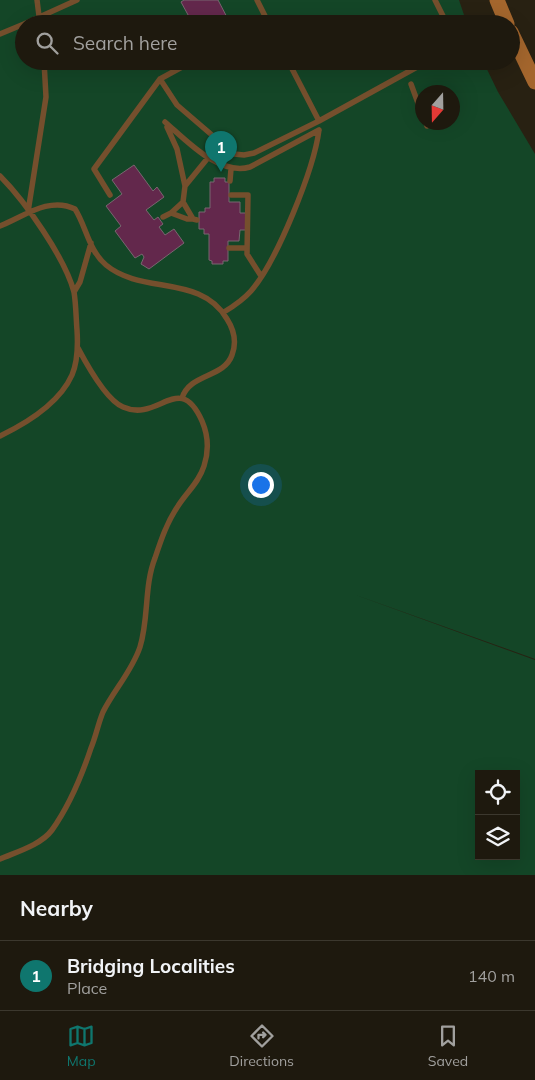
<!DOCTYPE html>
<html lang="en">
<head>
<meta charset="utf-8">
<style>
  :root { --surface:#1e190e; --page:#2b261c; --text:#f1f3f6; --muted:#a1a09e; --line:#3c382e; --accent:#0f766e }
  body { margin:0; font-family:Mulish,sans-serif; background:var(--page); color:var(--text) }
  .controls { position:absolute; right:15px; bottom:15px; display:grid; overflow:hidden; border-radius:0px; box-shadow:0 5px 20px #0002 }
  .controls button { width:45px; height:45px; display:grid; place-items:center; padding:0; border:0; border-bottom:1px solid var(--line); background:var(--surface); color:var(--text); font:25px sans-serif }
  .compass { position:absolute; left:415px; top:85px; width:45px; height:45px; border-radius:50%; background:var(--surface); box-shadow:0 5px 20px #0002; rotate:200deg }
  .you { position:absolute; left:260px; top:484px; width:18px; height:18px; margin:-12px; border:4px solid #fff; border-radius:50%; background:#1a73e8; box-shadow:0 0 0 8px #1a73e833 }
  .badge { display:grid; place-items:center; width:32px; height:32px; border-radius:50%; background:var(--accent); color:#fff; font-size:16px; font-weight:700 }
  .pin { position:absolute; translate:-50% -41px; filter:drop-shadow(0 1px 2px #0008) }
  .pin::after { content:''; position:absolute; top:26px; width:18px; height:15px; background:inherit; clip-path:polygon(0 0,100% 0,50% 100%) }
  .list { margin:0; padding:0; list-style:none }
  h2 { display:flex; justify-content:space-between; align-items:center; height:65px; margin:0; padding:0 20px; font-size:21px }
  h2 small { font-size:16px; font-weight:400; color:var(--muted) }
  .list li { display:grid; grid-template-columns:32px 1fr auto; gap:15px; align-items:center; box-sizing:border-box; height:70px; padding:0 20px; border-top:1px solid var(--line) }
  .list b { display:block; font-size:19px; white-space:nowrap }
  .list p { margin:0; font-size:16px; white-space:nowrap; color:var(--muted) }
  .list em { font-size:16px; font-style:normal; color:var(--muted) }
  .icon { flex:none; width:28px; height:28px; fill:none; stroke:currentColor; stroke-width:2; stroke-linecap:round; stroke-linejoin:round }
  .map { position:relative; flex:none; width:535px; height:875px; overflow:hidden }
  .search { position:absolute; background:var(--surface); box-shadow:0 5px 20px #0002; left:15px; right:15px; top:15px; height:55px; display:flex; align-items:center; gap:12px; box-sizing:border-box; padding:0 18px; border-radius:28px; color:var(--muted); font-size:19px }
  .sheet { height:135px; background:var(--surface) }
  nav { display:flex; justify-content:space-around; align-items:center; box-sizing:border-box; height:70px; border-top:1px solid var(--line); background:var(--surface); font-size:14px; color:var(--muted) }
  nav a { display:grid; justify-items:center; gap:2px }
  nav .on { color:var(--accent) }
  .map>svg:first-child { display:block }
  .green { fill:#144627; fill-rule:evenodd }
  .building { fill:#63284c; stroke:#796670 }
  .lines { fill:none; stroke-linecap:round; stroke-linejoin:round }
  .service { stroke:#754f2d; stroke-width:5.5 }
  .secondary { stroke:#a4662d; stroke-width:15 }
</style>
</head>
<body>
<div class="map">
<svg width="535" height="875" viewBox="0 0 535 875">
  <rect width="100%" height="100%" fill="#282112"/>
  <path class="green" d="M0 0H459L467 24H24V61H483L498 92 535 154V659L353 594 535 660V875H0ZM422 92H452V122H422ZM479 774H516V856H479Z"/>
  <path class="building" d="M184 0H218L230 23 193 24 181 2Z
    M134 165 153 191 157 187 164 197 146 210 154 220 158 217 163 224 159 227 165 235 174 229 184 243 149 269 141 264 144 257 142 254 135 258 115 231 121 226 106 206 122 194 112 180Z
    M214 178H225V182H229V202H240V213H246V230H240L239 241H228V261H223V264H212V261L209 260V234H204V229H199V212H205V208H210V182H214Z"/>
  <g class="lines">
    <path class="service" d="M37 0 40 24
      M257 0 269 24
      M435 0 447 24
      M24 24 77 0
      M0 34 24 24
      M288 61 319 121 428 61
      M160 79 193 61
      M411 84 422 114
      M165 122C187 141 219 176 250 167L319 130
      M426 122 427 126
      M167 127 177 149 185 186 183 202 193 219 197 220
      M0 176C25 201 65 258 74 292 76 304 76 318 77 330 78 345 78 361 72 375 59 404 27 423 0 436
      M230 181 231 169
      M185 186 207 159
      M110 195 94 169 160 79 177 105 234 154 244 155 254 153 319 121
      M231 195H248L247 254 261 276
      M28 212 46 97 44 61
      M171 213 183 202
      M163 217 171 213 187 219H193
      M0 226C23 217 49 196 75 209 86 226 89 251 106 265 142 295 201 274 227 319 234 330 237 342 232 355 224 378 190 373 182 398
      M229 248H247
      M74 292 80 282 91 243
      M224 312C234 306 243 300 251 291 277 261 314 169 319 130
      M0 859C16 852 41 845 52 830 69 806 82 775 91 748 96 736 98 724 103 712 114 690 132 671 140 647 149 618 144 586 155 558 161 540 167 522 178 506 187 492 199 482 204 466 209 451 208 435 202 421 179 370 159 423 123 407 106 400 87 365 78 348"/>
    <path class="secondary" d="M497 0 507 24
      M511 32 535 82"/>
  </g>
</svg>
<div class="controls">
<button><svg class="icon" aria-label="locate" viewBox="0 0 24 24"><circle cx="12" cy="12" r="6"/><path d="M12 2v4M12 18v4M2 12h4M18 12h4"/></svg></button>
<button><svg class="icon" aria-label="layers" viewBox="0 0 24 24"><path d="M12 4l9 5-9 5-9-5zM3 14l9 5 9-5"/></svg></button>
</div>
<svg class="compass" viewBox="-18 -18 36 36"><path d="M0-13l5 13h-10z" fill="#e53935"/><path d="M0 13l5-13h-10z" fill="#a1a09e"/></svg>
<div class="you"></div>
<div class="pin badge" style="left:221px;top:172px">1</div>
<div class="search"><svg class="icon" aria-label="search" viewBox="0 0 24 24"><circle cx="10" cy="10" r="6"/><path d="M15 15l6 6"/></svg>Search here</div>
</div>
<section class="sheet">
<h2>Nearby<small></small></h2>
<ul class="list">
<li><span class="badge">1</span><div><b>Bridging Localities</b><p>Place</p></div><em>140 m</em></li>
</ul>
</section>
<nav>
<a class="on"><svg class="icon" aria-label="map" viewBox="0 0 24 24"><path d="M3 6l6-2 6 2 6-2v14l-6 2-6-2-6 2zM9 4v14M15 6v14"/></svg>Map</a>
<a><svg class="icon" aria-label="directions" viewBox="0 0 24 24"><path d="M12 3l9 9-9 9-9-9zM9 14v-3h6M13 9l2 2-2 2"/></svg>Directions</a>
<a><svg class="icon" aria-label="saved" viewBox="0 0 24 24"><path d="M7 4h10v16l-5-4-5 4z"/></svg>Saved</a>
</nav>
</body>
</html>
